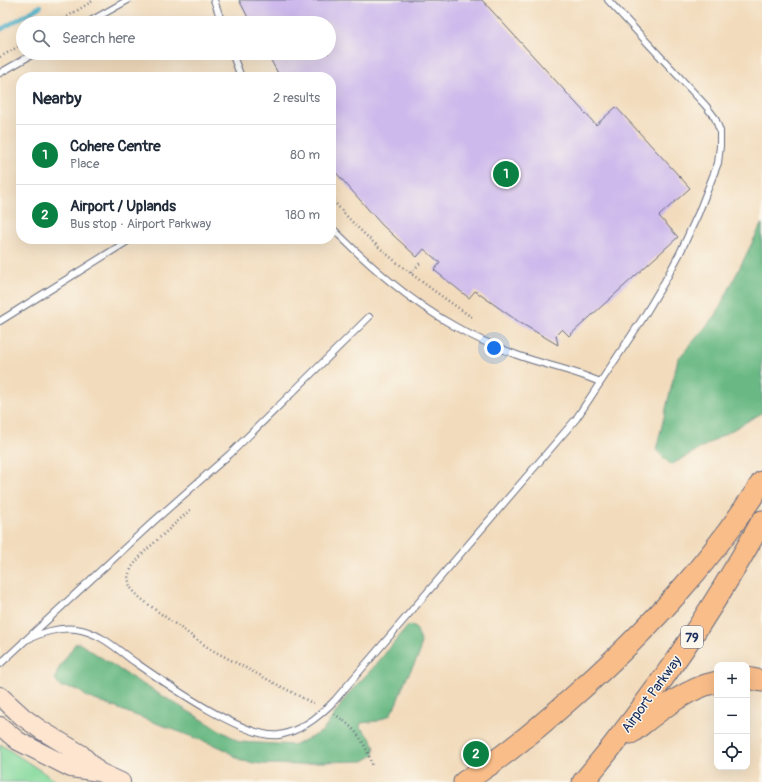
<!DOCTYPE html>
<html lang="en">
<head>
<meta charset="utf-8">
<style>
  :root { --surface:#fff; --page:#f6f6f7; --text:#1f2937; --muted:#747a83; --line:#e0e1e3; --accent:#0b8043 }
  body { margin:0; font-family:Pangolin,sans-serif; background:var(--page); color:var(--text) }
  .controls { position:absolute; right:12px; bottom:12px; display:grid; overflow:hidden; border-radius:8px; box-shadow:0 4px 16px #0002 }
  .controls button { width:36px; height:36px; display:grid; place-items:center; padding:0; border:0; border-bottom:1px solid var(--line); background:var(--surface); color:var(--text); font:20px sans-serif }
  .you { position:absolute; left:494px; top:348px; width:14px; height:14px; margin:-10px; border:3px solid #fff; border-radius:50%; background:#1a73e8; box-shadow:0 0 0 6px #1a73e833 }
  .badge { display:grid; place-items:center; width:26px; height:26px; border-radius:50%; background:var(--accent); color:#fff; font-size:13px; font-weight:700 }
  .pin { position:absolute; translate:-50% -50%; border:2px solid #fff; box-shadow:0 1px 4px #0006 }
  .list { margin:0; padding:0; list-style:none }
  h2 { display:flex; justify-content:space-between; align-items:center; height:52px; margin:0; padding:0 16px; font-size:17px }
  h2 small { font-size:13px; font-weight:400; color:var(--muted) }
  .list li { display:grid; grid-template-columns:26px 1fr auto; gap:12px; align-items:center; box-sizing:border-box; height:60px; padding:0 16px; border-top:1px solid var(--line) }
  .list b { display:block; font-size:15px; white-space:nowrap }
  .list p { margin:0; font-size:13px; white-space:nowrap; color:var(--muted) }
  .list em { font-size:13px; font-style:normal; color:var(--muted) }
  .icon { flex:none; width:22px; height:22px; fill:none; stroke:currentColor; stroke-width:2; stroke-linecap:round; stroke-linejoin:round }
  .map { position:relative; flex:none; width:762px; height:782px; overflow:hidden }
  .search { position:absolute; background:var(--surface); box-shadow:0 4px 16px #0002; left:16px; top:16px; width:320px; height:44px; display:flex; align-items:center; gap:10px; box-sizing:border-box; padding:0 14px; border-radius:22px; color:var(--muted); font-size:15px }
  .panel { position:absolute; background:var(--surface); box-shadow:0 4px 16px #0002; left:16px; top:72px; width:320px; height:172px; border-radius:16px }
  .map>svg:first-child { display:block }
  .green { fill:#84d99c; stroke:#50847d }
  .forest { fill:#6bb984; stroke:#437471 }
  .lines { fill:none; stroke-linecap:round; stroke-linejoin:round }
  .stream { stroke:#48afc7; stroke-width:4.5 }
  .building { fill:#cdb9ec }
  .service-casing { stroke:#666b7f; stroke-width:8 }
  .secondary-casing { stroke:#666b7f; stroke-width:20 }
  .trunk-casing { stroke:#666b7f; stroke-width:23 }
  .path { stroke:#666b7f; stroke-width:2.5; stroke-dasharray:1 3; stroke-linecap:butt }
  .service { stroke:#fff; stroke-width:6 }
  .secondary { stroke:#fde5d0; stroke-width:18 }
  .trunk { stroke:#f9bd89; stroke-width:21 }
  .labels { text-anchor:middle; stroke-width:3; stroke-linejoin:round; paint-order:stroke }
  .shield { fill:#fbf7ec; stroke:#5e6b89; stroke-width:1 }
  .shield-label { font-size:13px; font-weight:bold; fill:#1b2f5e }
  .street-label { font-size:14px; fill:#1b2f5e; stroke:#fbf7ec }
</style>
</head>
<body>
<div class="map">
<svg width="762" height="782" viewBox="0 0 762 782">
  <rect width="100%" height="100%" fill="#fbf7ec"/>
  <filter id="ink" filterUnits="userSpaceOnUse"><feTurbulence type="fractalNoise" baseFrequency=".025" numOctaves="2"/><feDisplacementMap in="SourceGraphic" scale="8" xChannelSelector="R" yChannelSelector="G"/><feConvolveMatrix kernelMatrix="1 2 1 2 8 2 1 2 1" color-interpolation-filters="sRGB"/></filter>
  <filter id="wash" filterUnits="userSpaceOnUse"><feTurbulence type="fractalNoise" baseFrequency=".012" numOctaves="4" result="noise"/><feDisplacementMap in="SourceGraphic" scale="16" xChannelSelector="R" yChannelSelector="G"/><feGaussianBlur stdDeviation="0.9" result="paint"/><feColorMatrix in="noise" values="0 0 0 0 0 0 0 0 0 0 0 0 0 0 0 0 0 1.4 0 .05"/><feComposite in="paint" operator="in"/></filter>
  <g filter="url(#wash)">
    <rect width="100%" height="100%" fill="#f2dbbc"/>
    <path class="green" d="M0 744 58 782H0Z"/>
    <path class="forest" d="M762 223V413L671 465 656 450 678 359 716 315Z
      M412 625 417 630 421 641 419 655 405 681 397 702 390 715 378 721 361 723 360 727C368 736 377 741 374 755L364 761 318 762 301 765 261 764 242 761 222 748 87 697C78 689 72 687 60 687L55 678 59 668 75 644 79 643 134 679 240 742 295 745 323 731 349 693 373 668 408 626Z"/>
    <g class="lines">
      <path class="stream" d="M0 30 41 6"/>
    </g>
    <g id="blocks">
      <path class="building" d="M239 0H482L596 125 616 107 690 188 659 216 678 237 569 336 562 329 556 335 558 345 519 322 475 291 469 298 434 270 440 263 424 249 417 257 382 225 331 167V77H280L267 53H329V23H251Z"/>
    </g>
  </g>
  <g filter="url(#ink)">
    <use href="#blocks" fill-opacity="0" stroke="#666b7f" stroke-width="1"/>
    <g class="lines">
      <g class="service-casing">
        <path id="service" d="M214 0 222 23
          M87 23 128 0
          M232 53 241 77
          M0 73 35 53
          M331 227C369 265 409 301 456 327 475 338 496 347 517 355 544 365 574 370 600 382
          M0 321 131 239
          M24 641C41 633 57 627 76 629 98 632 115 647 132 660 161 680 245 740 279 735 302 731 320 716 335 700L576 419 643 318 665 281 680 253 698 214 718 163 720 146V131L715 118 706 106 608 0
          M0 664 154 521 230 454 369 317"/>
      </g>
      <g class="secondary-casing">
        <path id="secondary" d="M0 696 23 717 41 730 81 754 99 772
          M0 726 18 741 71 768 99 772 121 782"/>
      </g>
      <g class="trunk-casing">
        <path id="trunk" d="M747 678 762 681
          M631 733C657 713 684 689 717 682
          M464 782C504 757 539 727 574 696 647 631 709 565 762 482
          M583 782C651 701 711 613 762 521"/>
      </g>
      <path class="path" d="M57 23 94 0
        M0 57 23 44
        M331 198C370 246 422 283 473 318
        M411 273 421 262
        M190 510 143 553 132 567 128 576 130 587 139 597 157 611 210 649 316 705
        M334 714C356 728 366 742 372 767"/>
      <use href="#service" class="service"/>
      <use href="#secondary" class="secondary"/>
      <use href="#trunk" class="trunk"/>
    </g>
  </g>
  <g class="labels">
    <rect class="shield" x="681" y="626" width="22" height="22" rx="3"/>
    <g class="shield-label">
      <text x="692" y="642">79</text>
    </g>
    <g class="street-label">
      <text transform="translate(651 694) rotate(-54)" y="5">Airport Parkway</text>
    </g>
  </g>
</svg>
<div class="controls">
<button>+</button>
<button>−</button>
<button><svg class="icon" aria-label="locate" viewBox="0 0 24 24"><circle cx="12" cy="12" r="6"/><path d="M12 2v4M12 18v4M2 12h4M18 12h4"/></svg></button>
</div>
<div class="you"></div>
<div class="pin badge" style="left:506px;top:174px">1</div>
<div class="pin badge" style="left:476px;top:754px">2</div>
<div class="search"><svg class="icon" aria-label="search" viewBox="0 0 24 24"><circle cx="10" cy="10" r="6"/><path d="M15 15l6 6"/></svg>Search here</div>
<section class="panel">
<h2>Nearby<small>2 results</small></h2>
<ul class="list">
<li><span class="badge">1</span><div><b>Cohere Centre</b><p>Place</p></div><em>80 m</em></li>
<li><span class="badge">2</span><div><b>Airport / Uplands</b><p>Bus stop · Airport Parkway</p></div><em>180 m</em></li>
</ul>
</section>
</div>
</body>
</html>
